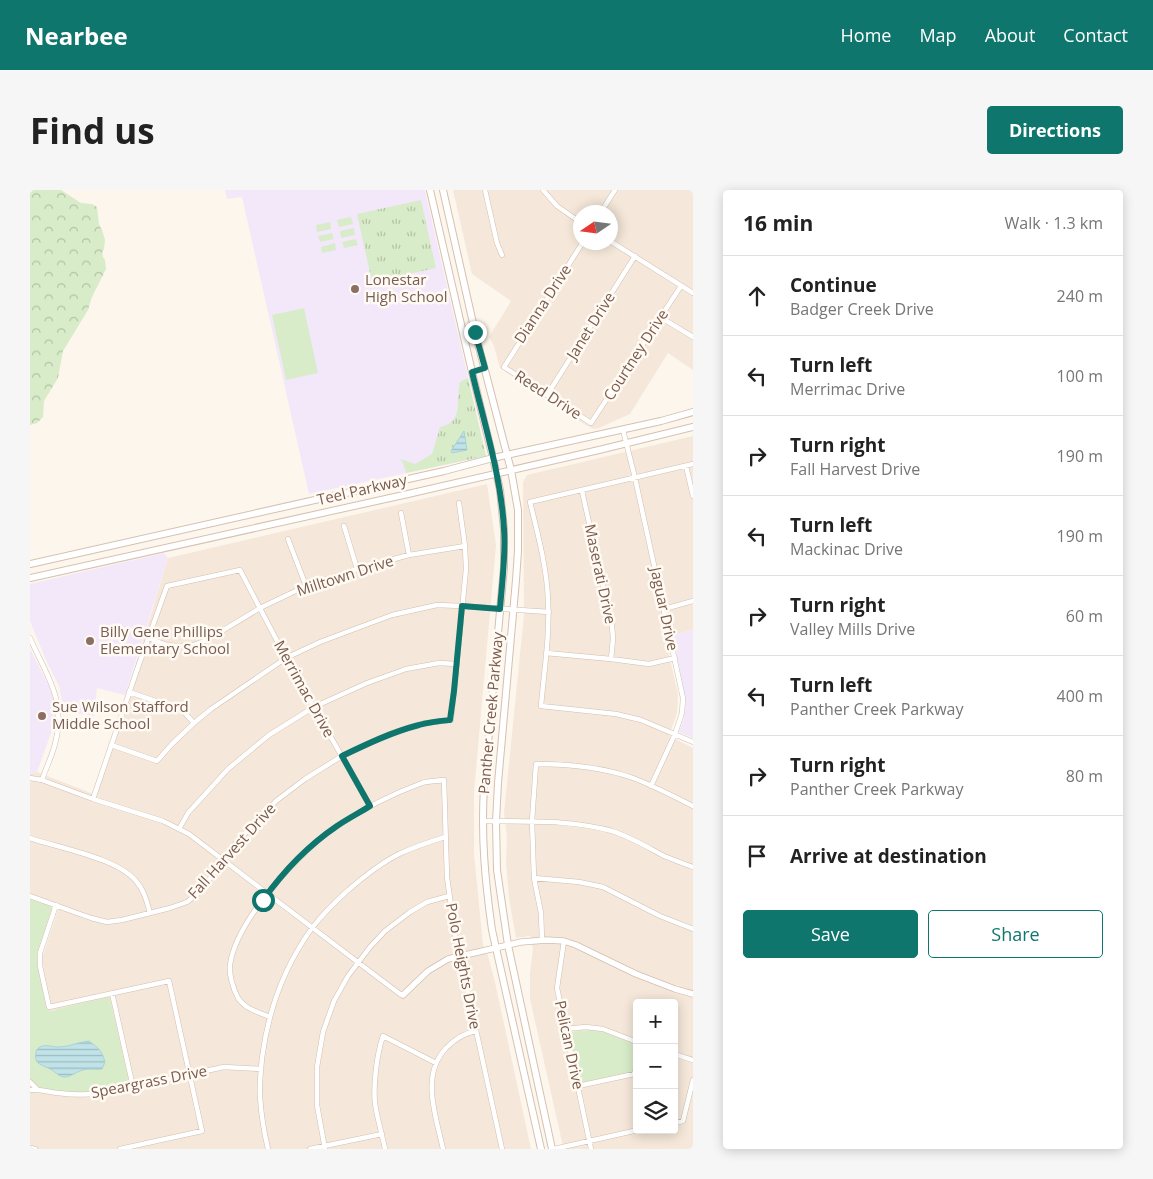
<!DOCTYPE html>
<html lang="en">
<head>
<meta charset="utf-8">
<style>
  :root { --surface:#fff; --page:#f6f6f6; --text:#222; --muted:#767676; --line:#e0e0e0; --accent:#0f766e }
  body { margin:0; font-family:"Open Sans",sans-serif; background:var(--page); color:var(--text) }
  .controls { position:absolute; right:15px; bottom:15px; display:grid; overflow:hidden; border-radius:5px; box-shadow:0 2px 12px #0003 }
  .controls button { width:45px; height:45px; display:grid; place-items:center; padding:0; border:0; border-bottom:1px solid var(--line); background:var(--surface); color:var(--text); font:25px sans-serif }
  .compass { position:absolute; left:543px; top:15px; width:45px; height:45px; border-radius:50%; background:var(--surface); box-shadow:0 2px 12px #0003; rotate:257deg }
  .stop { position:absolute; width:15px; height:15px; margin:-11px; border:4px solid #0f766e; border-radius:50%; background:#fff }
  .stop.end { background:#0f766e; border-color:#fff; box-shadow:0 1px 5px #0008 }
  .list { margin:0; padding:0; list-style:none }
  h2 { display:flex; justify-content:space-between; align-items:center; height:65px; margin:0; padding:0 20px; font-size:21px }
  h2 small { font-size:16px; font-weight:400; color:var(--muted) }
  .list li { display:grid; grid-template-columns:32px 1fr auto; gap:15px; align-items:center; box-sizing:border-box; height:80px; padding:0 20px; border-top:1px solid var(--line) }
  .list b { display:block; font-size:19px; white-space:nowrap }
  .list p { margin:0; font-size:16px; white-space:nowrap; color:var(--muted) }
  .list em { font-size:16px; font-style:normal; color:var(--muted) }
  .actions { display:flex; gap:10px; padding:15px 20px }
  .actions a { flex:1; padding:11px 0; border:1px solid var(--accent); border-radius:5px; text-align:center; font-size:18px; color:var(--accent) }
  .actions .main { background:var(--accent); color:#fff }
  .icon { flex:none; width:28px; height:28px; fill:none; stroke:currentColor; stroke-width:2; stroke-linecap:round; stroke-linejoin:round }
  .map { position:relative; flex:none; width:663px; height:959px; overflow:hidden; border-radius:5px }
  header { display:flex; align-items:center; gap:30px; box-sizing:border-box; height:70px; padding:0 25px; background:var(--accent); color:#fff }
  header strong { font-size:24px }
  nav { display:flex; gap:28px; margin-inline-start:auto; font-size:18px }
  .intro { display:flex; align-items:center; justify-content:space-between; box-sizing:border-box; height:120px; padding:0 30px }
  h1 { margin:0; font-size:35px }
  .button { padding:12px 22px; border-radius:5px; background:var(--accent); color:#fff; font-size:18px; font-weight:700 }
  main { display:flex; gap:30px; padding:0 30px }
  aside { flex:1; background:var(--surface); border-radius:5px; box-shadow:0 2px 12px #0003 }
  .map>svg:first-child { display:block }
  .residential { fill:#f5e8da; fill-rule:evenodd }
  .education { fill:#f3e8fa }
  .grass { fill:url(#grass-tufts) }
  .forest { fill:url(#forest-crowns) }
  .green { fill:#d8ecc9 }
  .water { fill:url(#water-rules); stroke:#a5d3da }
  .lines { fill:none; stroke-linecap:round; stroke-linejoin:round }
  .minor-casing { stroke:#d1beb0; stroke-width:5.5 }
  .tertiary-casing { stroke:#d1beb0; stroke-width:7 }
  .secondary-casing { stroke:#d6c0b0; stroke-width:8 }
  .minor { stroke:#fff; stroke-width:4.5 }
  .tertiary { stroke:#fff; stroke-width:5.5 }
  .secondary { stroke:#fff; stroke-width:6 }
  .route { stroke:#0f766e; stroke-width:6 }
  .education-dot { fill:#8d6e63; stroke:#fffaf3; stroke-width:2 }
  .labels { text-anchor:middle; stroke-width:5; stroke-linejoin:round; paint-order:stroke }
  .education-label { font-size:15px; fill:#785e54; stroke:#fffaf3; text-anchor:start }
  .street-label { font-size:15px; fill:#7a5c4d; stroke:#fffaf3 }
</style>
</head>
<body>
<header>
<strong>Nearbee</strong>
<nav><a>Home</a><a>Map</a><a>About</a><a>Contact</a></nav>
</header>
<div class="intro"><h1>Find us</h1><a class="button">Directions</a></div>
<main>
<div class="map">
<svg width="663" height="959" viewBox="0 0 663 959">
  <defs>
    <pattern id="grass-tufts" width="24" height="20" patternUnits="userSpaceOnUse" patternTransform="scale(1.25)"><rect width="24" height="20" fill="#d8ecc9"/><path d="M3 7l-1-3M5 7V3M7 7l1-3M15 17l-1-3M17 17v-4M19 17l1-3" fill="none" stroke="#b4c2a5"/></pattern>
    <pattern id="forest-crowns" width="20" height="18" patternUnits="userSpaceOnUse" patternTransform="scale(1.25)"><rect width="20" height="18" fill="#d8ecc9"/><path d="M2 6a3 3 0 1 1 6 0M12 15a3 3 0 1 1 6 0" fill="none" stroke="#b4c2a5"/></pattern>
    <pattern id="water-rules" width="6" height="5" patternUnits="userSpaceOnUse" patternTransform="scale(1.25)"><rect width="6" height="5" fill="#bfe3e8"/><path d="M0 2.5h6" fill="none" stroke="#a0bbbe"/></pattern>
  </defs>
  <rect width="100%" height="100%" fill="#fdf6ec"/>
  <path class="residential" d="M423 0H663V180L638 163 600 224 569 238 564 239 557 236 470 178 464 156 459 147 481 111 442 84ZM550 22H580V52H550Z
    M663 246V440L635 447 648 504 647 523 639 546 663 558V959H534L532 952 500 809V783L503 759 500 746 486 748 479 708 476 673 477 647 474 623 494 425 493 292 497 285ZM607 813H644V940H607Z
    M457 294 466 355 444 602V663L453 755 458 766 465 792 501 959H0V786L14 782 12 768 28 720 0 709V583L7 582 66 605 138 368Z"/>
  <path class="education" d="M195 0H395L456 266 279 304 212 7 197 9Z
    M134 363 138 368 95 505 67 498 64 526 34 521 29 496 16 470 0 431V394Z
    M663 440V548L649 542 654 528 656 512 643 445Z
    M0 459 19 496 22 504 25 519V532L7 582 0 583Z"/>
  <path class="grass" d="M391 10 406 78 342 92 327 24Z
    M438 188 456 266 376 283 373 273 370 269 385 274 402 264 410 237C435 232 425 210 430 192Z"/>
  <path class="forest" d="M0 0H31L51 13 62 14 67 17 69 34 73 43 75 50 74 59 72 63 73 67 75 70 76 79 62 107 58 120 33 161 28 188 14 211 13 227 7 233 0 235Z"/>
  <path class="green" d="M321 27 323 34 309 37 307 30Z
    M300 32 301 39 287 42 286 35Z
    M324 38 325 45 311 48 310 41Z
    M302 43 304 49 290 52 288 46Z
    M326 49 328 55 314 58 312 52Z
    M305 53 306 60 292 63 291 57Z
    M274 118 288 183 256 190 242 125Z
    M0 709 21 716 22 719 7 765 8 775 16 818C19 822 23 822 27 819L75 808 78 807 80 809 99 892V894L96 897C73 901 17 910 0 891Z
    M560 840 571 841 607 855V870L603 882 550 893 539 843 551 841Z"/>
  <path class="water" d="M434 241 437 260 422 263 421 261Z
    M59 851C68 858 72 860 75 872L72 879C65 880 59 878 53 880 48 881 40 887 35 887 30 887 26 883 22 880 14 875 3 875 6 863 6 860 7 859 10 857 15 854 23 857 29 857 39 857 48 852 59 851Z"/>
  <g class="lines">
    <g class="minor-casing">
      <path id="minor" d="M455 0 467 53 472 65
        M513 0 527 16 550 32
        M571 22 585 0
        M580 51 663 103
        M553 52 474 177 561 233 651 96
        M630 127 663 147
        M517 205 605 66
        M593 240 605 288 653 508 652 523 645 544 621 596
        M663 274 500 312C508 345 517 378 518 411 520 446 514 481 511 516L586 524 611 530 663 552
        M656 276 663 306
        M552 301 582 436 583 449 581 469
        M371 323 379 365
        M314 336 327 379
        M258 349 276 396
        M634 419 663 411
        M0 448C16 485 37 510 25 554 22 566 16 578 12 590
        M118 448 137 455 158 457 177 450 230 418 276 396 327 379 379 365 435 356
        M516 463 581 469 619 474 645 468
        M99 502 152 520 164 533
        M81 555 127 571 142 554 164 533 181 519 256 468 290 452 362 425 407 415 432 416 519 422
        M0 588 12 590 63 609 133 631 159 644 350 789 370 804 373 805
        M63 609 108 477 137 396 210 380 256 468 340 616
        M452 631C496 632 539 629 582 641 601 647 617 657 634 666 644 670 654 674 663 677
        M149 639 158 623 198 579 239 545 284 517 337 493 376 479 409 473 427 474
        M0 648C29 658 87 668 106 691 114 700 117 712 120 723
        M504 688 549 692 573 697 630 726 663 739
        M0 706 61 728 77 732 92 730 140 718 157 712 170 702 205 654 246 611 275 589 312 566 333 556 362 543 390 534 421 530 424 501 436 379 435 356 429 313
        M26 715 10 763V776L19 817 139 791 172 941 90 959
        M512 750 511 723 504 688 502 631 506 574C538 574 572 577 603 588 624 596 643 606 663 616
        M534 751 527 798 561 959
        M82 803 103 897
        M240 827C228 822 215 819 208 808 203 799 199 784 200 775 206 730 271 660 307 636 333 619 362 604 392 593 399 591 407 591 414 590L417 687 425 744 472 959
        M535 839 556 837 573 839 607 852
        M644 864 663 870
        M0 892 7 899
        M548 896 604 884 607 876
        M0 900C10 899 18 902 28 903 43 905 58 905 73 903L194 877 231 879
        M644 933 653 931 663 890
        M0 958 5 959
        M238 959C234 942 231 924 230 906 229 894 231 881 232 868 238 821 254 777 282 738 292 725 304 713 316 702 332 688 349 674 369 664 384 657 399 652 415 647
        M280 959 352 944
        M295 959 287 915V877L293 842 304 811 318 786 340 757 355 741 380 722 397 712 419 706
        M355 959C352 944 347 928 345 913 343 895 347 863 353 846L406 873
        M413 959C406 926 390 886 416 858 425 849 434 843 446 841
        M524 959 608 940"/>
    </g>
    <g class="tertiary-casing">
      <path id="tertiary" d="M373 805 398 781 418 769 491 752 517 750 534 751 546 755 606 784 645 799 663 804"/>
    </g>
    <g class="secondary-casing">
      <path id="secondary" d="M400 0 442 182 463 268 470 300 474 339V377L454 597C451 647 455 690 462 740L511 959
        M413 0 445 142 481 280 488 320V361L486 390 468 593 466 632 467 680 478 755 522 959
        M0 374 414 281 463 268 631 231 663 222
        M0 388 378 304 569 260 663 237"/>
    </g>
    <use href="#minor" class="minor"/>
    <use href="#tertiary" class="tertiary"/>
    <use href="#secondary" class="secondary"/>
  </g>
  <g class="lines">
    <path class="route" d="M233 710C253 682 279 655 307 636 317 629 329 623 340 616L312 566C337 554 362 542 389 535 399 532 410 531 420 530L424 501 432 416 470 419C472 392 476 365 474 339 471 285 454 233 442 182L455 178 445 142"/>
  </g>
  <g class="education-dot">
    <circle cx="325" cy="99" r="5"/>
    <circle cx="60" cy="451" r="5"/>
    <circle cx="12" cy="526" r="5"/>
  </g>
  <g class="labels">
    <g class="education-label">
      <text x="335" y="95">Lonestar<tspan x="335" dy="17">High School</tspan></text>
      <text x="70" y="447">Billy Gene Phillips<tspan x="70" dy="17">Elementary School</tspan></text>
      <text x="22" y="522">Sue Wilson Stafford<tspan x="22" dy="17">Middle School</tspan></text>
    </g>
    <g class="street-label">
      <text transform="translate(513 114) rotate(-57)" y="5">Dianna Drive</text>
      <text transform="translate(561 136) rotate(-58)" y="5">Janet Drive</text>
      <text transform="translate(606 165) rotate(-57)" y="5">Courtney Drive</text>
      <text transform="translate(518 205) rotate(33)" y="5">Reed Drive</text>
      <text transform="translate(332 300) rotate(-13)" y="5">Teel Parkway</text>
      <text transform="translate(570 384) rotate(78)" y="5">Maserati Drive</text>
      <text transform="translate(315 386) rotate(-18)" y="5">Milltown Drive</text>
      <text transform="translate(634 419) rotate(78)" y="5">Jaguar Drive</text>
      <text transform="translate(274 499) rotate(61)" y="5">Merrimac Drive</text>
      <text transform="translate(461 523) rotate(-85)" y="5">Panther Creek Parkway</text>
      <text transform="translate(202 661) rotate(-48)" y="5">Fall Harvest Drive</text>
      <text transform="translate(433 776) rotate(79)" y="5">Polo Heights Drive</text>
      <text transform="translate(539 855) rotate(78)" y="5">Pelican Drive</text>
      <text transform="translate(119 892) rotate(-11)" y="5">Speargrass Drive</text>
    </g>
  </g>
</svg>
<div class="controls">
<button>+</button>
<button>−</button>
<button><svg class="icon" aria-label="layers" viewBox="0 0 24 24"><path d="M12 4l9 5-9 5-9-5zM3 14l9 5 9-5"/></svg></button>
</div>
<svg class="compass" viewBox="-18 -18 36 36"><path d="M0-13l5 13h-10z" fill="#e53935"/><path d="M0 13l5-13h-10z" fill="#767676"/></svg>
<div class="stop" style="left:233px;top:710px"></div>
<div class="stop end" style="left:445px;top:142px"></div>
</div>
<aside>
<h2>16 min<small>Walk · 1.3 km</small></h2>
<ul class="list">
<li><svg class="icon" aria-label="ahead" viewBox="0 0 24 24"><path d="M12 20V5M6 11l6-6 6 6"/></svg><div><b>Continue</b><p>Badger Creek Drive</p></div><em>240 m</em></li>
<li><svg class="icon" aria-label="left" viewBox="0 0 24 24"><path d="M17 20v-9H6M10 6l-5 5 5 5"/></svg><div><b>Turn left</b><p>Merrimac Drive</p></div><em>100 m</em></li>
<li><svg class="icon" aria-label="right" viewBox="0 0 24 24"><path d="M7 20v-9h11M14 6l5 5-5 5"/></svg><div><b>Turn right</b><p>Fall Harvest Drive</p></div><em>190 m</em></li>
<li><svg class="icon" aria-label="left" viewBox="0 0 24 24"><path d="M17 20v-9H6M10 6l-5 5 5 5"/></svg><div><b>Turn left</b><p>Mackinac Drive</p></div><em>190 m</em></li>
<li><svg class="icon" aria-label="right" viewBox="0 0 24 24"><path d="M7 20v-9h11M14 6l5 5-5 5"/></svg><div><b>Turn right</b><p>Valley Mills Drive</p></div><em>60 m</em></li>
<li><svg class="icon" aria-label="left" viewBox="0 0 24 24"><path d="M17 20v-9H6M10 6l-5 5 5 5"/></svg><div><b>Turn left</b><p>Panther Creek Parkway</p></div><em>400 m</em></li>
<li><svg class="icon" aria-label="right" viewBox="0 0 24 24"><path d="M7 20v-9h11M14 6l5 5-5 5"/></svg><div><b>Turn right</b><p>Panther Creek Parkway</p></div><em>80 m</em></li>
<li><svg class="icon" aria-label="arrive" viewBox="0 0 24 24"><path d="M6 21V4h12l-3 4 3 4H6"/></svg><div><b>Arrive at destination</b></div></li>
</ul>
<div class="actions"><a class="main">Save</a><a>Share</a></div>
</aside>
</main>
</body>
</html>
